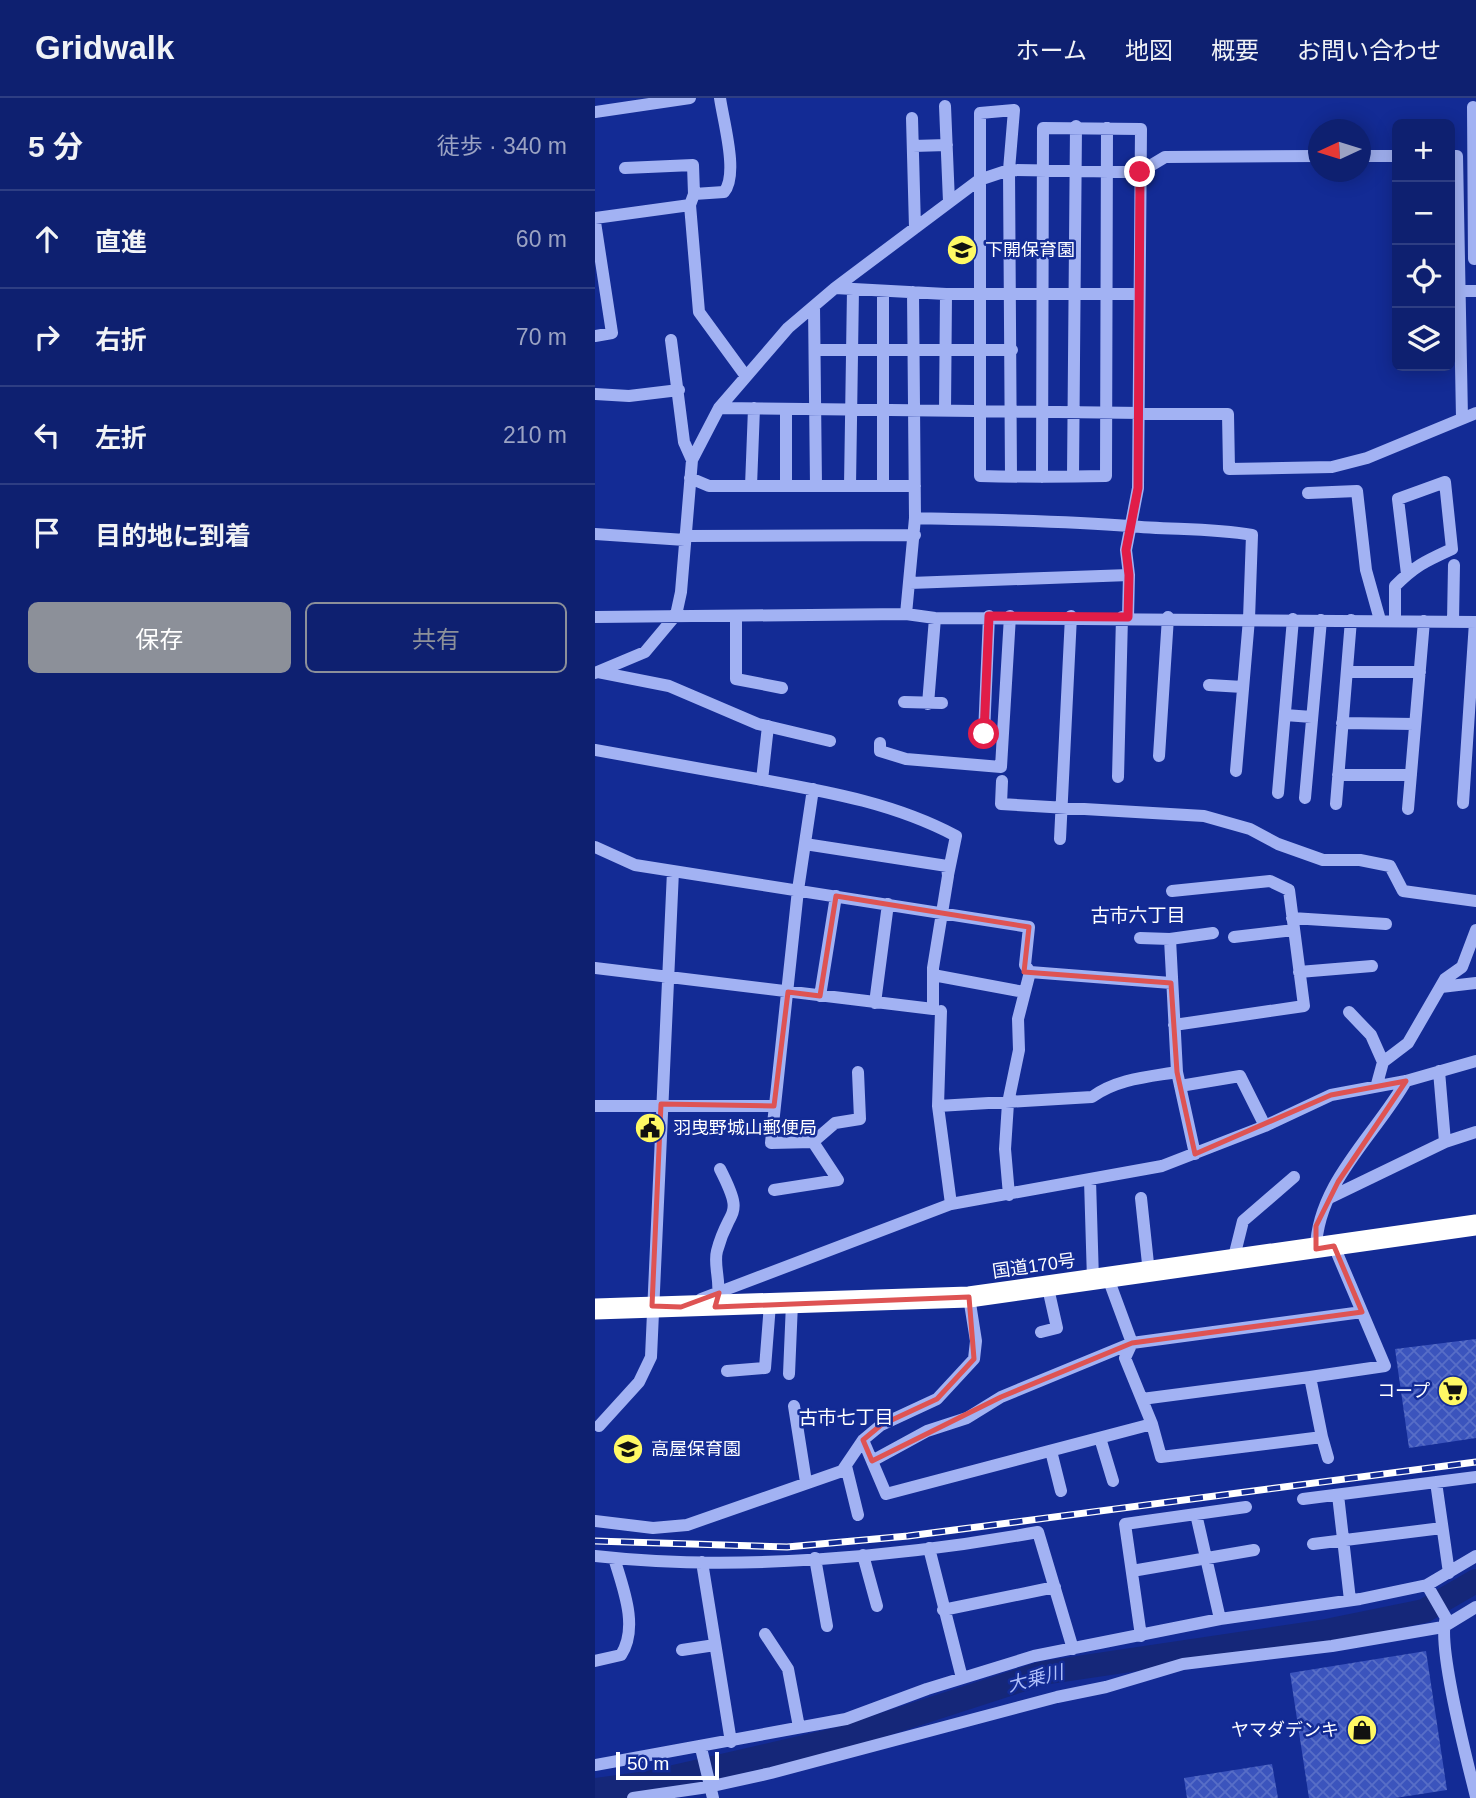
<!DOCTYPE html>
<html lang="ja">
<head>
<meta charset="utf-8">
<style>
  :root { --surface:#0e2070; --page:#1c2d78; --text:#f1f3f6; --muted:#9ba3c3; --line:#2e3e83; --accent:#8c9099 }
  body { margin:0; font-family:Helvetica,"Noto Sans JP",sans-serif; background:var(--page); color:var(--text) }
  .controls { position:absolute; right:21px; top:21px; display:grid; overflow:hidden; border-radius:10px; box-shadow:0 4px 18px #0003 }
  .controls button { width:63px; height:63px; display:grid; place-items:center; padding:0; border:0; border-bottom:2px solid var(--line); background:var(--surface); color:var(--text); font:35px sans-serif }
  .compass { position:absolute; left:713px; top:21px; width:63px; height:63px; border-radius:50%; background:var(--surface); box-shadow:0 4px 18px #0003; rotate:266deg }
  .scale { position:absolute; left:21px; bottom:18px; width:103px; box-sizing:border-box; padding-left:7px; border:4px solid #fff; border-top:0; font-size:19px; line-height:24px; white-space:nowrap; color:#fff; -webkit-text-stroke:5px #132b95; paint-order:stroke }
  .stop { position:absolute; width:21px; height:21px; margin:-16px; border:5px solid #e11d48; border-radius:50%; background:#fff }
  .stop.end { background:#e11d48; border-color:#fff; box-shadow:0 2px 7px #0008 }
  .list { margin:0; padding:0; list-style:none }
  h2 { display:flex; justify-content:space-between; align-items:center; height:91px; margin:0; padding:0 28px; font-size:30px }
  h2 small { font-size:23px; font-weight:400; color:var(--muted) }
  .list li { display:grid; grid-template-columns:46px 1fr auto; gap:21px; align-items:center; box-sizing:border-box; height:98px; padding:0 28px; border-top:2px solid var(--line) }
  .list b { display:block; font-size:26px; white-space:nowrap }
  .list em { font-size:23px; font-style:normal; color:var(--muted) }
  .actions { display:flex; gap:14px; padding:21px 28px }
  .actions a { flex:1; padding:16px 0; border:2px solid var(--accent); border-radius:10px; text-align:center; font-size:24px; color:var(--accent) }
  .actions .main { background:var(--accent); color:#fff }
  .icon { flex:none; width:38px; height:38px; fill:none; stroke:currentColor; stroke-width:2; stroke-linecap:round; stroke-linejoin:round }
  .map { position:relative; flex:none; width:881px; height:1700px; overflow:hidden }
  header { display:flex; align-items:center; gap:42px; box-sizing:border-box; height:98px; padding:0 35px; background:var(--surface); border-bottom:2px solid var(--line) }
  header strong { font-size:33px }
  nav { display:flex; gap:38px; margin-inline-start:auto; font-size:24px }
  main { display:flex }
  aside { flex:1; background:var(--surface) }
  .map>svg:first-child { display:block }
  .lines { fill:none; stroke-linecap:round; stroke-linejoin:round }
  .river { stroke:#152779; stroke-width:24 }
  .building { fill:url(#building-cross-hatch) }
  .minor { stroke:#a2b2f3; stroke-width:12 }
  .highway { stroke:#fff; stroke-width:21 }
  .rail-casing { stroke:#fff; stroke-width:7 }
  .rail { stroke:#132b95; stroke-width:4.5; stroke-dasharray:13; stroke-linecap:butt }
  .route { stroke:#e11d48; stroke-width:9 }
  .marked { fill:none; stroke:#de5353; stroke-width:5; stroke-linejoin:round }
  .labels { text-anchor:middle; stroke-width:5; stroke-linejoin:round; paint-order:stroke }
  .poi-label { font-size:18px; fill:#fff; stroke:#132b95; text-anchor:start }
  .street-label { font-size:18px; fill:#fff; stroke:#132b95 }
  .neighbourhood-label { font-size:19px; fill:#fff; stroke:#132b95 }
  .water-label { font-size:19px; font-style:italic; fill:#aebef9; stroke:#132b95 }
</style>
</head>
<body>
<header>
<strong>Gridwalk</strong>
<nav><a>ホーム</a><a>地図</a><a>概要</a><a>お問い合わせ</a></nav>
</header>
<main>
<aside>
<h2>5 分<small>徒歩 · 340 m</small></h2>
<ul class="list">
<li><svg class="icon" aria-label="ahead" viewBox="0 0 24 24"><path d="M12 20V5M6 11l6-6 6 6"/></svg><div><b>直進</b></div><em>60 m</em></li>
<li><svg class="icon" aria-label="right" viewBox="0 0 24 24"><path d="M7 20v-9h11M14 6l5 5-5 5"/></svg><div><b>右折</b></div><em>70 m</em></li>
<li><svg class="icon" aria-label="left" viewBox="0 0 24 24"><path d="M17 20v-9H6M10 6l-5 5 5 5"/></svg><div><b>左折</b></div><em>210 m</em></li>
<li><svg class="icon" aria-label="arrive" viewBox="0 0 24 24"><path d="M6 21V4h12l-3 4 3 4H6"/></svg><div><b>目的地に到着</b></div></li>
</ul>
<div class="actions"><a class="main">保存</a><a>共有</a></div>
</aside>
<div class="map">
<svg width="881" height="1700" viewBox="0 0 881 1700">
  <defs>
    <pattern id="building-cross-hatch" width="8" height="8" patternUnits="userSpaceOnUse" patternTransform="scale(1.75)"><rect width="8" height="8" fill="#3b54bd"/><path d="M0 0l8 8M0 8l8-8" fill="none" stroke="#586ec7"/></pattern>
  </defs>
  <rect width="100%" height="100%" fill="#132b95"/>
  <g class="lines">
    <path class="river" d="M0 1692 53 1685 244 1641 448 1575 731 1533 829 1513 881 1483"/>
  </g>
  <path class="building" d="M881 1241V1340L814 1350 800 1251Z
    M831 1553 852 1692 800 1700H714L695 1575Z
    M677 1666 683 1700H592L589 1680Z"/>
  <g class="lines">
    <path class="minor" d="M125 0C128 22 144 77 129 94L99 96 95 107 104 214 150 277
      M350 8 354 104
      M878 9 879 161
      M0 14 95 0
      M317 20 320 130
      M318 48 352 47
      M766 58H802
      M855 58H862L867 320
      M30 70 98 67 99 96
      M0 120 95 107
      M0 124 17 235 0 238
      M240 190 351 196H544
      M288 193V388
      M865 193H881
      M219 208 221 388
      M76 242 89 344 97 362
      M220 252H417
      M0 296 34 298 84 292
      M124 310 633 316 634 371 737 369 772 360 881 315
      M191 311V388
      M350 313 351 196
      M416 378 414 72 419 12 385 15V378C427 379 469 379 511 378L512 30
      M478 378 481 28
      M447 379 448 30 546 31 543 390 531 452 534 477 533 519
      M95 380 114 388H320
      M156 388 159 310
      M255 388 258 191
      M713 395 762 393 771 472 785 522
      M320 420C392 422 463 422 534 428 576 432 616 430 657 437L654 521 641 673
      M0 436 90 442
      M90 438 320 437
      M315 485 534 477
      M311 516 320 420 318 194
      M0 519 311 516 340 520 881 524
      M141 519V581L187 590
      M800 523V488C821 467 831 463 857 451L850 384 803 401 812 476
      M858 523 859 467
      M3 574 74 588 163 626 235 643
      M752 574H825
      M0 575 50 554 81 517 86 494 97 362 124 310 193 230 240 190 384 82 414 72 545 74 570 59 724 58
      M614 587 648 589
      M309 604 347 605
      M333 606 340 520
      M690 617 717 619
      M747 625 820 626
      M389 636 394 518
      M285 645V653L311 661 406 669 415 518
      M0 652C52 661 105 671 157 680 228 693 297 704 361 738L353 777
      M564 658 573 519
      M743 677H816
      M523 679 527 519
      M167 682 173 628
      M407 683 406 706 609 718 655 731 683 746 728 762H765L795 768 808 793 881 803
      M683 695 698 521
      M710 700 726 522
      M868 705 880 524
      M741 706 756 522
      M813 711 829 523
      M465 741 476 518
      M0 749 40 767 434 829 430 867 435 874 576 885
      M577 793 675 783 694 792 709 908 579 927
      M697 820 791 826
      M639 839 699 832
      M545 840 575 841 618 835
      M575 841 582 974 600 1056
      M0 870 338 911V870L353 778 352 768 210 746
      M704 874 777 868
      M338 877 429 894
      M846 889 881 885
      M225 898 241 798
      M280 905 293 806
      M346 913 343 1008 356 1106
      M754 914 776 937 788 964
      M844 973 850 1044
      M782 986 788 964 813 945 850 881 867 869 881 832
      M585 988 645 978 670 1028
      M0 1008H179
      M343 1008 497 999C522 981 552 979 582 974
      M218 1044 240 1025 265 1021 263 974
      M495 1082 498 1182
      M179 1092 243 1082 218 1044 176 1045 203 792 218 691
      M414 1097 410 1051 413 1005 424 952 423 921 435 874
      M546 1100 554 1175
      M734 1100 850 1044 881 1034
      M721 1151C722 1086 781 1036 811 983
      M638 1163 648 1123 699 1079
      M513 1180 537 1245 530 1260 557 1326 566 1359 727 1339 715 1279 790 1268 739 1148
      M106 1201 356 1106 567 1068 670 1028 736 997 811 983 881 963
      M122 1202C127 1186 118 1168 122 1153 134 1107 151 1122 125 1071
      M446 1234 462 1230 453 1190
      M132 1273 170 1270 175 1206
      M194 1276 197 1205
      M547 1301 715 1279
      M199 1308 211 1384
      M4 1328 44 1284 56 1259 78 773
      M727 1339 733 1360
      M505 1340 518 1383
      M268 1342 291 1396 557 1326
      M456 1353 466 1393
      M277 1363 332 1333 372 1320 406 1299 537 1245 767 1214
      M251 1368 263 1417
      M841 1384 854 1475
      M743 1397 755 1502
      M708 1401 881 1379
      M601 1416 625 1521
      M0 1423 58 1430 92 1427 247 1373 268 1342 286 1327 342 1301 379 1261 381 1243 374 1199
      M718 1446 847 1430
      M334 1450 367 1580
      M268 1457 282 1508
      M0 1458C139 1474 305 1459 443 1434L478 1551
      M220 1460 232 1528
      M107 1464 136 1644
      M537 1473 659 1452
      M832 1487 851 1520C841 1546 873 1666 881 1699
      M348 1512 460 1489
      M170 1536 193 1571 204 1629
      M546 1538 530 1426 651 1409
      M87 1552 120 1547
      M0 1563 26 1557C44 1529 28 1490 19 1460
      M106 1650 118 1700
      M0 1667 251 1621 332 1591 439 1558 625 1521 765 1501 832 1487 881 1458
      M38 1700 113 1689 176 1675 462 1599 511 1589 588 1566 737 1548 848 1529 881 1509"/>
    <path class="highway" d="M0 1211 374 1199 881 1127"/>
    <g class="rail-casing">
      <path id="rail" d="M0 1443 192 1449 313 1438 881 1364"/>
    </g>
    <use href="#rail" class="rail"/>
  </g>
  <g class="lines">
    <path class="route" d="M389 636 394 518 533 519 534 477 531 452 543 390 545 74"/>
  </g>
  <path class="marked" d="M241 798 434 829 429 874 576 885 582 974 600 1056 736 997 811 983 743 1084 721 1128V1151L739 1148 767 1214 537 1245 406 1299 277 1363 268 1342 286 1327 342 1301 379 1261 374 1199 120 1209 124 1195 86 1209 57 1208 66 1006 179 1008 193 894 225 898Z"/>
  <defs>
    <g id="school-disc" transform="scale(1.575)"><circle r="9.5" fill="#fff964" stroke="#132b95"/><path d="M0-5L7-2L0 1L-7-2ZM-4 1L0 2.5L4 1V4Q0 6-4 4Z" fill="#111"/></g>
    <g id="civic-disc" transform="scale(1.575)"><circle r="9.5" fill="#fff964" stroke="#132b95"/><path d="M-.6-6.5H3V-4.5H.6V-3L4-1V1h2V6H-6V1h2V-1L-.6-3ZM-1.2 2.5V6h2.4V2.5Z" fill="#111"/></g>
    <g id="supermarket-disc" transform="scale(1.575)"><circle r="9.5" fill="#fff964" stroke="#132b95"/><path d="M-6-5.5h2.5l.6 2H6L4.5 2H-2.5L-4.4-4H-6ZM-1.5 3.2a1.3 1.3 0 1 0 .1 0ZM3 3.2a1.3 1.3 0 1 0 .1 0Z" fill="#111"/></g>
    <g id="shop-disc" transform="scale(1.575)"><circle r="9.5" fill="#fff964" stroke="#132b95"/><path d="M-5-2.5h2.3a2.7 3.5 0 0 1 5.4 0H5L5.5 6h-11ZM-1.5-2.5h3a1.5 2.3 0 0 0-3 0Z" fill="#111"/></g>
  </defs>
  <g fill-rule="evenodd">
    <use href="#school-disc" x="367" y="152"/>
    <use href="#civic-disc" x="55" y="1030"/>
    <use href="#supermarket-disc" x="858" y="1293"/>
    <use href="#school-disc" x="33" y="1351"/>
    <use href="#shop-disc" x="767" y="1632"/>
  </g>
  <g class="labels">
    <g class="poi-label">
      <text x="390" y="158">下開保育園</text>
      <text x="78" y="1036">羽曳野城山郵便局</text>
      <text x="835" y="1299" text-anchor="end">コープ</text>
      <text x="56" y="1357">高屋保育園</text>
      <text x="744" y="1638" text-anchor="end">ヤマダデンキ</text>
    </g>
    <g class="street-label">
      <text transform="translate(439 1168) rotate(-8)" y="6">国道170号</text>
    </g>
    <g class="neighbourhood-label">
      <text x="543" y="824">古市六丁目</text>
      <text x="251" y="1326">古市七丁目</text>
    </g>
    <g class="water-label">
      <text transform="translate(440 1580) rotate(-14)" y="7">大乗川</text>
    </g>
  </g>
</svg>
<div class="controls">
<button>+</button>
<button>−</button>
<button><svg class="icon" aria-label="locate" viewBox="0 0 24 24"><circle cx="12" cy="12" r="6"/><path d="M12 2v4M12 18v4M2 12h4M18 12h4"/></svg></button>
<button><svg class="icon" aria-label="layers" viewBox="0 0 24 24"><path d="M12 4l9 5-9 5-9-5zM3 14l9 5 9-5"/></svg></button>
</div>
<svg class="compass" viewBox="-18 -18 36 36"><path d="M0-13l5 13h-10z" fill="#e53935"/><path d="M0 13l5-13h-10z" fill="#9ba3c3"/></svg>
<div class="scale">50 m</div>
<div class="stop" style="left:389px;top:636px"></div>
<div class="stop end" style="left:545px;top:74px"></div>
</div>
</main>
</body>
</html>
